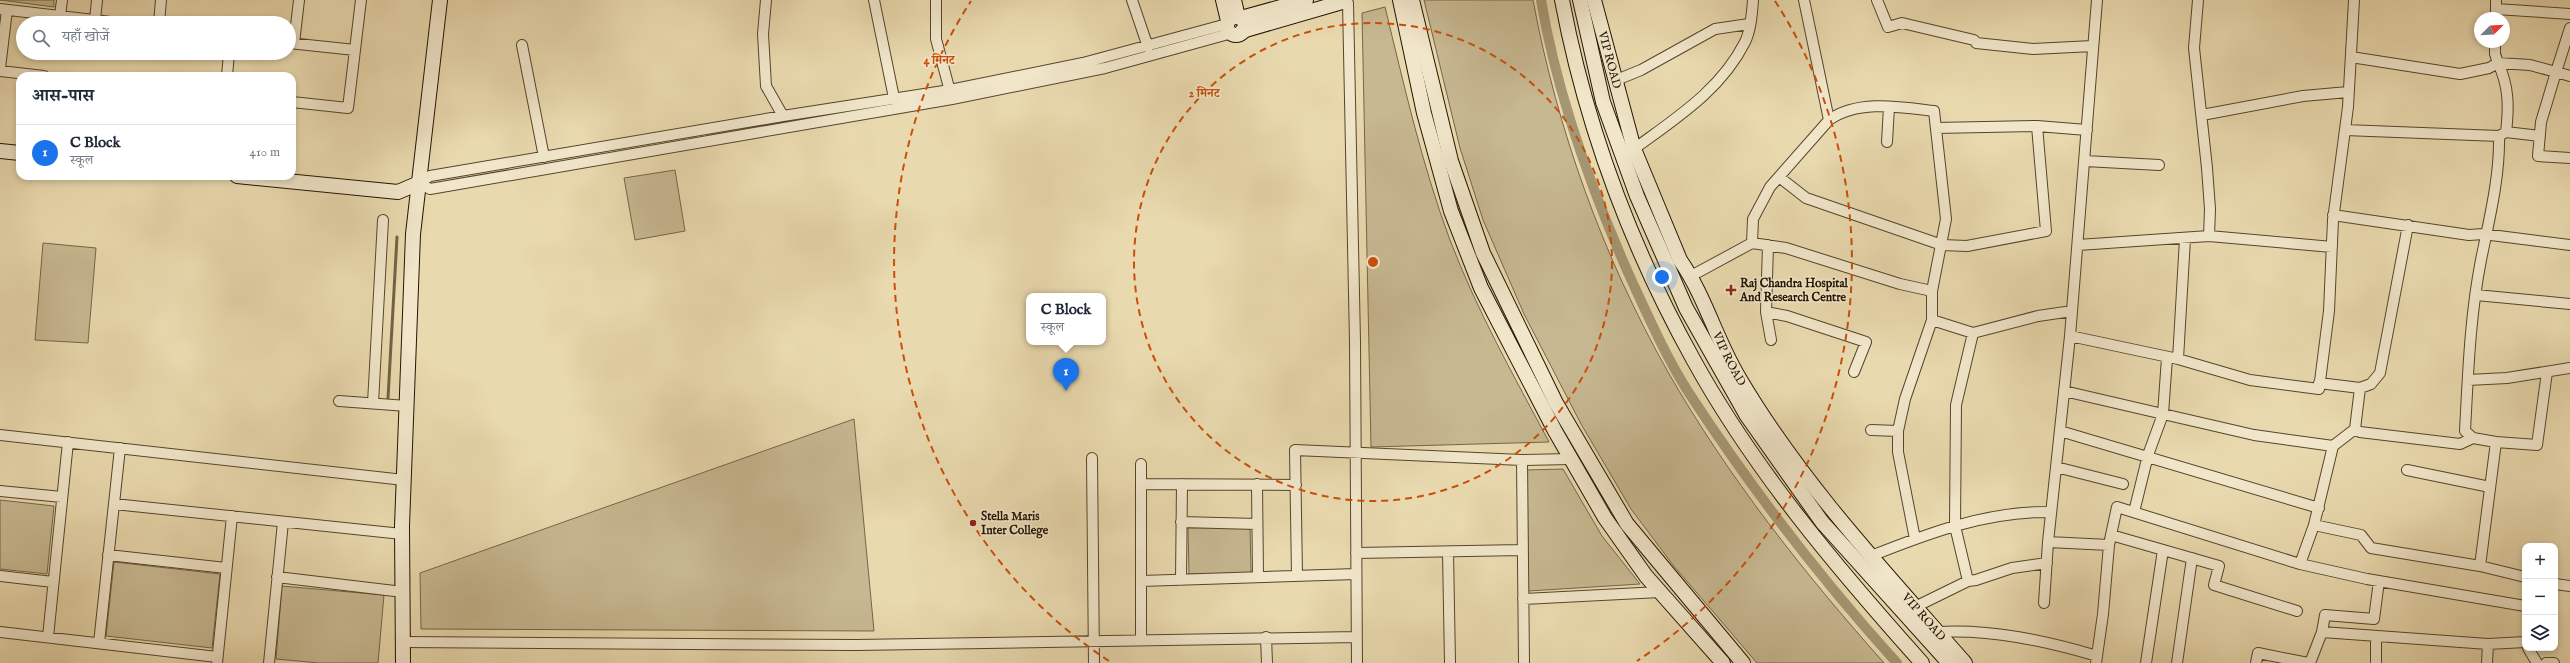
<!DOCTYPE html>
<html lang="hi">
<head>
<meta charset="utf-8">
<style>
  :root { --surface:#fff; --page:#f2f2f3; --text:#1f2937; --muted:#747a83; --line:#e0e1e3; --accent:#1a73e8 }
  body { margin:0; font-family:"IM FELL English","Noto Serif Devanagari",serif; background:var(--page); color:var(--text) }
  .controls { position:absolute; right:12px; bottom:12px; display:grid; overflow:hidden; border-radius:8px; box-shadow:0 2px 6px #0003 }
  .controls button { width:36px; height:36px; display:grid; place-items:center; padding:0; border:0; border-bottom:1px solid var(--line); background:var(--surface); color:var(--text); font:20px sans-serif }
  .compass { position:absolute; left:2474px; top:12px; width:36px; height:36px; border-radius:50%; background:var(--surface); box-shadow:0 2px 6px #0003; rotate:66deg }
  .you { position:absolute; left:1662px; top:277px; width:14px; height:14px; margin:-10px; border:3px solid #fff; border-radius:50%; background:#1a73e8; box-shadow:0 0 0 6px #1a73e833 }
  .badge { display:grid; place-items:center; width:26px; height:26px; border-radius:50%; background:var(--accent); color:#fff; font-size:13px; font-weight:700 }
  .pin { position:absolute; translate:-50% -33px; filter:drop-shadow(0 1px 2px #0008) }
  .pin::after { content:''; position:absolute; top:21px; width:14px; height:12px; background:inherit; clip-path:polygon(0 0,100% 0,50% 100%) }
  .popup { position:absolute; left:1026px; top:293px; width:80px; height:52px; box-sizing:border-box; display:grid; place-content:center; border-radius:8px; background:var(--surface); filter:drop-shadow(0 1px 3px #0005); font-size:13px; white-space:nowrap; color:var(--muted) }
  .popup b { font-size:15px; color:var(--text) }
  .popup::after { content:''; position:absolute; left:50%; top:100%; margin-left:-8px; border:8px solid transparent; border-top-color:var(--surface) }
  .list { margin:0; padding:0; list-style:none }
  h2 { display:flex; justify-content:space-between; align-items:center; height:52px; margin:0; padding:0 16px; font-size:17px }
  h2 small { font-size:13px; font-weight:400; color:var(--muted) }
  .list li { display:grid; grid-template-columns:26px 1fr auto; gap:12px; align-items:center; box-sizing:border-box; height:56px; padding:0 16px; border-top:1px solid var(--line) }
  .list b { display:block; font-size:15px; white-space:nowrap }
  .list p { margin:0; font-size:13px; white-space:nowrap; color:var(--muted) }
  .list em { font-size:13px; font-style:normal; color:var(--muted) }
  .icon { flex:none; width:22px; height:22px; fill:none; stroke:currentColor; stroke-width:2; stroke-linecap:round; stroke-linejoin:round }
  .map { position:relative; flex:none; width:2570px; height:663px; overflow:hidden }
  .search { position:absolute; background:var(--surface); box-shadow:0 2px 6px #0003; left:16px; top:16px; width:280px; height:44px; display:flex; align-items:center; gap:10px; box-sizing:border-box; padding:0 14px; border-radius:22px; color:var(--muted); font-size:15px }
  .panel { position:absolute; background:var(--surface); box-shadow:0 2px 6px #0003; left:16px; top:72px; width:280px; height:108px; border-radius:12px }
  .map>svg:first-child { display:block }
  .green { fill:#c7b891; stroke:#746649 }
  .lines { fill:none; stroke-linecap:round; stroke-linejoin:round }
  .stream { stroke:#716245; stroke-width:3 }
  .canal { stroke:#a59673; stroke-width:10 }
  .street-casing { stroke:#54452c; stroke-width:12 }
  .secondary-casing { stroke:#221401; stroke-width:16 }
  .street { stroke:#f1e6ca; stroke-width:10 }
  .secondary { stroke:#f1e6ca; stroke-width:14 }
  .ring { fill:none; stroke:#ca4f0a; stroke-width:2; stroke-dasharray:7 5 }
  .poi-dot { fill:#8f2418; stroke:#f1e6ca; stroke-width:1.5 }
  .labels { text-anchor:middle; stroke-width:3; stroke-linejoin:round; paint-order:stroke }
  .street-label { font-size:12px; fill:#221401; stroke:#f1e6ca }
  .poi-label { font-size:12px; font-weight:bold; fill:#221401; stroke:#f1e6ca; text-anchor:start }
  .centre { fill:#ca4f0a; stroke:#f1e6ca; stroke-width:2 }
  .ring-label { font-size:12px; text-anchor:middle; font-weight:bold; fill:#ca4f0a; stroke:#f1e6ca; stroke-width:3; stroke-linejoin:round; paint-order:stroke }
</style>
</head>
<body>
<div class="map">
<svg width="2570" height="663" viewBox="0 0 2570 663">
  <rect width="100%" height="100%" fill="#e9d9ae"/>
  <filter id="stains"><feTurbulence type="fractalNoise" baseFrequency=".005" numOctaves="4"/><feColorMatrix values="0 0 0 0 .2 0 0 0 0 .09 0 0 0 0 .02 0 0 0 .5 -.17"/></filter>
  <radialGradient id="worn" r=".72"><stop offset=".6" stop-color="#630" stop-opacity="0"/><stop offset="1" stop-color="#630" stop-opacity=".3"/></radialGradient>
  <path class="green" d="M0 0H54V7Z
    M1424 0H1533C1557 129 1603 257 1668 372 1728 477 1804 573 1884 663H1757L1673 565 1631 509 1581 424 1524 314 1483 220 1460 148Z
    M1385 7C1404 85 1422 165 1450 240 1477 311 1514 376 1549 442L1371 447 1362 13Z
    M675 170 685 231 635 240 624 178Z
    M43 243 96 248 88 343 35 340Z
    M854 419 874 631 421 629 420 573Z
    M1563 469 1602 536 1640 584 1528 591 1527 470Z
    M0 500 54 506 47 574 0 569Z
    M1250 527 1251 573 1189 574 1188 528Z
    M114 562 220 574 212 648 106 636Z
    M282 586 384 595 378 663H319L276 659Z"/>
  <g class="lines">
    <path class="stream" d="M388 398 397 237"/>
    <path class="canal" d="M1541 0C1557 95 1591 189 1630 277 1648 316 1666 357 1689 393 1751 488 1821 579 1897 663"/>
    <g class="street-casing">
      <path id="street" d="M766 0 763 34 766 86 783 116
        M874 0 894 98
        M1132 0 1148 47
        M1804 0 1829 120
        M1877 0 1888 27 1902 23 1974 40 1976 43 2033 49 2093 46
        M1348 3 1355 342 1357 663
        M0 9 119 23
        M2496 9 2570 14
        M60 16 62 0
        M2496 18V0
        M95 20 97 0
        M159 23 161 0
        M2570 28 2556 72 2570 76
        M2495 42V54L2498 63 2530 65 2556 72 2541 122 2538 156 2570 158
        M289 43 355 50
        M294 43 299 0
        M522 45 544 157
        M2351 57 2460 74 2489 68 2498 63C2509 86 2509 107 2506 132L2499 136C2500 177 2489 220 2481 260 2470 316 2468 374 2465 431L2473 438 2496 442 2480 566 2525 577
        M0 68 7 10
        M0 71 44 76
        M227 76 229 53
        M1614 81 1641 70 1715 29 1749 24
        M952 99 1105 68 1232 33
        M292 102 348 108 361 0
        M2202 115 2303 96 2348 92
        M1936 128 2037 126 2087 130
        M2345 130 2499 136
        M2506 132 2540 136
        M1887 142 1889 107
        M1634 149C1676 118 1721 90 1745 42 1751 30 1752 13 1753 0
        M2085 161 2159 165
        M1779 177 1806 198 1942 245 1967 246 2046 231 2037 126
        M419 183 430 176 783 116 950 90 1083 63 1227 24
        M419 183 430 189 952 99 936 39V0
        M2333 215 2469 235 2483 234 2570 245
        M2209 236 2332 247
        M1768 245 1766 312 1771 340
        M2078 245 2209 236 2210 209 2207 168 2194 48 2198 0
        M1691 276 1752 243 1786 248 1900 284 1932 291 1946 219 1934 111C1901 107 1858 99 1829 120L1770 187 1753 219 1752 243
        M2476 295 2570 304
        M1766 312 1787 316 1866 342 1854 372
        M1932 320 1973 333 1956 405 1955 526 1968 581
        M1973 333 2038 316 2072 311
        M2070 336 2178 359 2250 380 2319 389 2329 311 2333 220 2348 107 2354 0
        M2167 358 2163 414 2254 435 2333 446 2314 525 2361 535 2371 548 2480 566
        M2178 359 2185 239
        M2468 380 2507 378 2570 368
        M2319 383 2360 388 2355 429 2360 432 2460 444 2473 438
        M2360 388 2371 384 2380 373 2408 225
        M2064 391 2163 414 2148 455 2134 512
        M339 401 407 406
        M373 403 383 220
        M1871 430 1898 431
        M2060 431 2319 508
        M0 435 404 480
        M2496 442 2537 445 2547 372
        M2333 446 2355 429
        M1092 458 1094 663
        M1522 460 1524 663
        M2056 467 2123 484
        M2407 470 2490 487
        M1141 484 1296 485
        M1257 484 1258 577
        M0 491 62 497
        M114 504 402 534
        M1181 522 1257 524
        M2314 525 2300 564 2367 579 2525 606
        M2111 535 2117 507 2300 564
        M1915 539 1898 452V431L1905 399 1932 320V291
        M2109 545 2111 535 2219 566 2214 585 2297 611
        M1448 552 1450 663
        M1356 553 1523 550
        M108 555 226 568
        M1871 556C1929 533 1987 511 2050 512
        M0 576 53 582
        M1297 576 1295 450 1522 460 1571 459
        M277 577 403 592
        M1181 580 1182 484
        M1141 581 1356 574
        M2555 584 2570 586
        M1523 599 1660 592
        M2044 603 2048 542
        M1915 607 1968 581 1976 580 2012 568 2047 563
        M0 632 217 657
        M1938 632C1992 629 2046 641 2097 656
        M2322 632 2325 615 2374 619 2379 581
        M2376 636V663
        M48 637 68 442
        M1266 637 1267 663
        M1141 639V464
        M403 642 856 645 1356 637
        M99 643 120 448
        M2528 648 2537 663
        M217 663 232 516
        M269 663 283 522
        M2096 663 2103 614 2109 545 2048 542 2070 336 2097 0
        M2146 663 2163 550
        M2177 663 2192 558
        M2256 663 2258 653 2308 663
        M2310 663 2322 632 2488 644
        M2487 663 2488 644 2525 642
        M2546 663H2554"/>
    </g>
    <g class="secondary-casing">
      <g id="secondary">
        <path d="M1223 0 1228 21"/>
        <path d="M1234 0 1238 17"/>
        <path d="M1400 0 1424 113 1451 211 1481 288 1555 431 1605 518 1646 576 1723 663"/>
        <path d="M1412 0 1451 161 1483 253 1556 403 1627 524 1743 663"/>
        <path d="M1562 0C1586 127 1631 247 1693 359 1754 470 1838 569 1922 663"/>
        <path d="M1580 0 1603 102 1637 196 1686 308 1747 416 1822 522 1949 663"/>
        <path id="s1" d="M1594 0 1634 149 1680 260C1705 296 1716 339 1738 376 1800 482 1885 572 1965 663"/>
        <circle cx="1236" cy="26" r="9"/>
        <path d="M1241 18 1306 0"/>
        <path d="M1242 31 1342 2"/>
        <path d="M0 151 20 153"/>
        <path d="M237 176 398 192 419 183"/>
        <path d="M403 663 402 526 413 234 440 0"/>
      </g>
    </g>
    <use href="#street" class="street"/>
    <use href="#secondary" class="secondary"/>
  </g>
  <g class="ring">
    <circle cx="1373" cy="262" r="239"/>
    <path d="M1109 661A479 479 0 0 1 971 1M1775 1A479 479 0 0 1 1637 661"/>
  </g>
  <g class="poi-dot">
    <path d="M1729 284h4v4h4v4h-4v4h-4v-4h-4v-4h4z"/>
    <circle cx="973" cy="523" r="4"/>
  </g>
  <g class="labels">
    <g class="street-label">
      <text dy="4" stroke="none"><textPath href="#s1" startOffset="62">VIP ROAD</textPath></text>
      <text dy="4" stroke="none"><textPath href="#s1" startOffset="385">VIP ROAD</textPath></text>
      <text dy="4" stroke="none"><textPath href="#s1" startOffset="709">VIP ROAD</textPath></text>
    </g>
    <g class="poi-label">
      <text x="1740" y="287">Raj Chandra Hospital<tspan x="1740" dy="14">And Research Centre</tspan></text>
      <text x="981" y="520">Stella Maris<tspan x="981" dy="14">Inter College</tspan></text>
    </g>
  </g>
  <circle cx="1373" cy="262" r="6" class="centre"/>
  <g class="ring-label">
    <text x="939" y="64">4 मिनट</text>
    <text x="1204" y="97">2 मिनट</text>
  </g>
  <rect width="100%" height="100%" filter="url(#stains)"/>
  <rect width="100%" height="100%" fill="url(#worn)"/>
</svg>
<div class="controls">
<button>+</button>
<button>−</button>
<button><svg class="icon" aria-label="layers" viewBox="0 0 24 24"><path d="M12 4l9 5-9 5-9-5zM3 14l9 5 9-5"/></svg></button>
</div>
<svg class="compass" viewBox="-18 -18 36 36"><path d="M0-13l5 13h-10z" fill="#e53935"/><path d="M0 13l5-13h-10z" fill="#747a83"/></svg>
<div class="you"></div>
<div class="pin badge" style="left:1066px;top:391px">1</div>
<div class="popup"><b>C Block</b>स्कूल</div>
<div class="search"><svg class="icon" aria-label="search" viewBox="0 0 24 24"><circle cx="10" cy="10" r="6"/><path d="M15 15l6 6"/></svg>यहाँ खोजें</div>
<section class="panel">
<h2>आस-पास<small></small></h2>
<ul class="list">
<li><span class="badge">1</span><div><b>C Block</b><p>स्कूल</p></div><em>410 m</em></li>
</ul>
</section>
</div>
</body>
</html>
